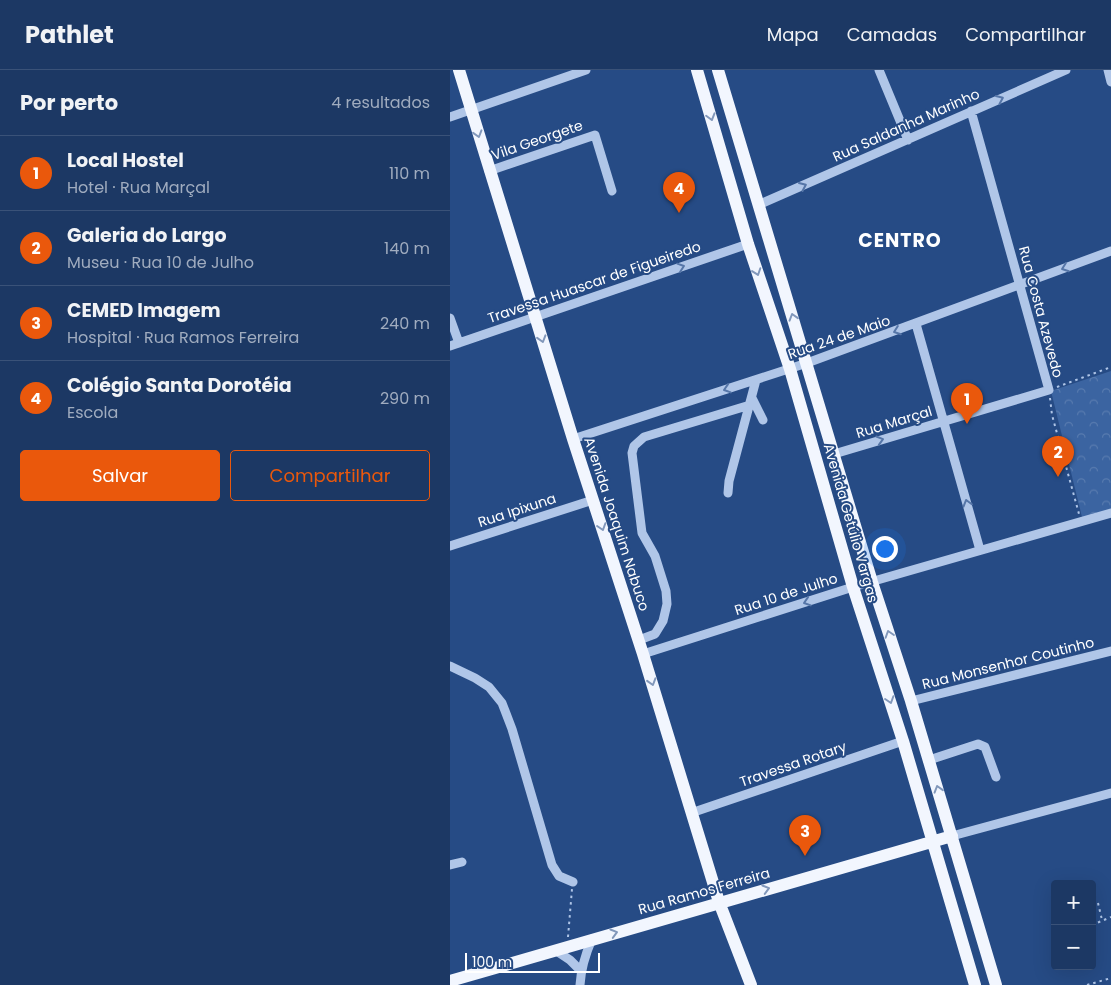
<!DOCTYPE html>
<html lang="pt">
<head>
<meta charset="utf-8">
<style>
  :root { --surface:#1c3864; --page:#253f6a; --text:#f1f3f6; --muted:#a0acbf; --line:#3a5278; --accent:#ea580c }
  body { margin:0; font-family:Poppins,sans-serif; background:var(--page); color:var(--text) }
  .controls { position:absolute; right:15px; bottom:15px; display:grid; overflow:hidden; border-radius:5px; box-shadow:0 5px 20px #0002 }
  .controls button { width:45px; height:45px; display:grid; place-items:center; padding:0; border:0; border-bottom:1px solid var(--line); background:var(--surface); color:var(--text); font:25px sans-serif }
  .scale { position:absolute; left:15px; bottom:12px; width:135px; box-sizing:border-box; padding-left:5px; border:2px solid #fff; border-top:0; font-size:14px; line-height:18px; white-space:nowrap; color:#fff; -webkit-text-stroke:4px #264b85; paint-order:stroke }
  .you { position:absolute; left:434px; top:478px; width:18px; height:18px; margin:-12px; border:4px solid #fff; border-radius:50%; background:#1a73e8; box-shadow:0 0 0 8px #1a73e833 }
  .badge { display:grid; place-items:center; width:32px; height:32px; border-radius:50%; background:var(--accent); color:#fff; font-size:16px; font-weight:700 }
  .pin { position:absolute; translate:-50% -41px; filter:drop-shadow(0 1px 2px #0008) }
  .pin::after { content:''; position:absolute; top:26px; width:18px; height:15px; background:inherit; clip-path:polygon(0 0,100% 0,50% 100%) }
  .list { margin:0; padding:0; list-style:none }
  h2 { display:flex; justify-content:space-between; align-items:center; height:65px; margin:0; padding:0 20px; font-size:21px }
  h2 small { font-size:16px; font-weight:400; color:var(--muted) }
  .list li { display:grid; grid-template-columns:32px 1fr auto; gap:15px; align-items:center; box-sizing:border-box; height:75px; padding:0 20px; border-top:1px solid var(--line) }
  .list b { display:block; font-size:19px; white-space:nowrap }
  .list p { margin:0; font-size:16px; white-space:nowrap; color:var(--muted) }
  .list em { font-size:16px; font-style:normal; color:var(--muted) }
  .actions { display:flex; gap:10px; padding:15px 20px }
  .actions a { flex:1; padding:11px 0; border:1px solid var(--accent); border-radius:5px; text-align:center; font-size:18px; color:var(--accent) }
  .actions .main { background:var(--accent); color:#fff }
  .map { position:relative; flex:none; width:661px; height:915px; overflow:hidden }
  header { display:flex; align-items:center; gap:30px; box-sizing:border-box; height:70px; padding:0 25px; background:var(--surface); border-bottom:1px solid var(--line) }
  header strong { font-size:24px }
  nav { display:flex; gap:28px; margin-inline-start:auto; font-size:18px }
  main { display:flex }
  aside { flex:1; background:var(--surface) }
  .map>svg:first-child { display:block }
  .park { fill:url(#park-crowns) }
  .lines { fill:none; stroke-linecap:round; stroke-linejoin:round }
  .path { stroke:#b0c6e8; stroke-width:2; stroke-dasharray:2.5 4; stroke-linecap:butt }
  .minor { stroke:#b0c6e8; stroke-width:9 }
  .major { stroke:#f2f6fe; stroke-width:12 }
  .oneway { stroke:#5676a8 }
  .oneway2 { stroke:#8298bb }
  .labels { text-anchor:middle; stroke-width:4; stroke-linejoin:round; paint-order:stroke }
  .street-label { font-size:14px; fill:#fff; stroke:#264b85 }
  .district-label { font-size:19px; font-weight:bold; letter-spacing:1px; fill:#fff; stroke:#264b85 }
</style>
</head>
<body>
<header>
<strong>Pathlet</strong>
<nav><a>Mapa</a><a>Camadas</a><a>Compartilhar</a></nav>
</header>
<main>
<aside>
<h2>Por perto<small>4 resultados</small></h2>
<ul class="list">
<li><span class="badge">1</span><div><b>Local Hostel</b><p>Hotel · Rua Marçal</p></div><em>110 m</em></li>
<li><span class="badge">2</span><div><b>Galeria do Largo</b><p>Museu · Rua 10 de Julho</p></div><em>140 m</em></li>
<li><span class="badge">3</span><div><b>CEMED Imagem</b><p>Hospital · Rua Ramos Ferreira</p></div><em>240 m</em></li>
<li><span class="badge">4</span><div><b>Colégio Santa Dorotéia</b><p>Escola</p></div><em>290 m</em></li>
</ul>
<div class="actions"><a class="main">Salvar</a><a>Compartilhar</a></div>
</aside>
<div class="map">
<svg width="661" height="915" viewBox="0 0 661 915">
  <defs>
    <pattern id="park-crowns" width="20" height="18" patternUnits="userSpaceOnUse" patternTransform="scale(1.25)"><rect width="20" height="18" fill="#3b64a1"/><path d="M2 6a3 3 0 1 1 6 0M12 15a3 3 0 1 1 6 0" fill="none" stroke="#587baf"/></pattern>
  </defs>
  <rect width="100%" height="100%" fill="#264b85"/>
  <path class="park" d="M661 301V443L633 451 601 321Z"/>
  <g class="lines">
    <path class="path" d="M607 317 661 297
      M600 328 602 345 629 444
      M648 833 652 850
      M642 855 661 847
      M118 867 122 819
      M637 915 661 908"/>
    <path class="minor" d="M429 0 458 70
      M658 0 661 12
      M0 47 136 0
      M39 101 145 65 162 121
      M308 135 616 0
      M0 248 9 273
      M466 254 530 480
      M0 276 298 174
      M302 328 313 350
      M123 369 357 293 661 181
      M384 384 599 320 521 41
      M278 423 279 411 306 310
      M0 476 143 430
      M189 570 205 564 213 551 217 534 216 521 205 486 192 463 182 383 184 376 194 367 300 335
      M193 584 403 517 661 443
      M0 596 25 608 39 617 52 633 62 659 102 795 109 806 123 812
      M461 631 661 581
      M479 690 528 674 535 677 546 707
      M241 743 453 671
      M502 766 661 723
      M0 795 12 792
      M105 880 120 890 131 901
      M130 915C131 898 135 885 142 869"/>
    <path class="major" d="M9 0 123 369 193 584 269 832 301 915
      M247 0 298 174 340 299 403 517 453 671 525 915
      M268 0 422 512 461 631 546 915
      M0 911 502 766"/>
  </g>
  <defs><path id="oneway-chevron" d="M-2-3.5L2.5 0L-2 3.5" fill="none" stroke-width="1.6" stroke-linecap="round" stroke-linejoin="round" transform="scale(1.25)"/></defs>
  <g class="oneway">
    <use href="#oneway-chevron" transform="translate(550 29) rotate(-24)"/>
    <use href="#oneway-chevron" transform="translate(353 116) rotate(-24)"/>
    <use href="#oneway-chevron" transform="translate(231 197) rotate(-19)"/>
    <use href="#oneway-chevron" transform="translate(615 198) rotate(160)"/>
    <use href="#oneway-chevron" transform="translate(447 261) rotate(160)"/>
    <use href="#oneway-chevron" transform="translate(277 319) rotate(162)"/>
    <use href="#oneway-chevron" transform="translate(430 370) rotate(-17)"/>
    <use href="#oneway-chevron" transform="translate(517 433) rotate(-106)"/>
    <use href="#oneway-chevron" transform="translate(357 532) rotate(162)"/>
  </g>
  <g class="oneway2">
    <use href="#oneway-chevron" transform="translate(261 47) rotate(74)"/>
    <use href="#oneway-chevron" transform="translate(28 64) rotate(73)"/>
    <use href="#oneway-chevron" transform="translate(307 202) rotate(71)"/>
    <use href="#oneway-chevron" transform="translate(343 247) rotate(-107)"/>
    <use href="#oneway-chevron" transform="translate(92 269) rotate(73)"/>
    <use href="#oneway-chevron" transform="translate(152 457) rotate(72)"/>
    <use href="#oneway-chevron" transform="translate(439 564) rotate(-108)"/>
    <use href="#oneway-chevron" transform="translate(202 612) rotate(73)"/>
    <use href="#oneway-chevron" transform="translate(440 630) rotate(72)"/>
    <use href="#oneway-chevron" transform="translate(488 719) rotate(-107)"/>
    <use href="#oneway-chevron" transform="translate(316 819) rotate(-16)"/>
    <use href="#oneway-chevron" transform="translate(164 863) rotate(-16)"/>
  </g>
  <g class="labels">
    <g class="street-label">
      <text transform="translate(456 55) rotate(-24)" y="5">Rua Saldanha Marinho</text>
      <text transform="translate(87 70) rotate(-19)" y="5">Vila Georgete</text>
      <text transform="translate(144 212) rotate(-19)" y="5">Travessa Huascar de Figueiredo</text>
      <text transform="translate(591 242) rotate(75)" y="5">Rua Costa Azevedo</text>
      <text transform="translate(389 267) rotate(-19)" y="5">Rua 24 de Maio</text>
      <text transform="translate(444 352) rotate(-17)" y="5">Rua Marçal</text>
      <text transform="translate(67 440) rotate(-18)" y="5">Rua Ipixuna</text>
      <text transform="translate(401 453) rotate(74)" y="5">Avenida Getúlio Vargas</text>
      <text transform="translate(167 454) rotate(72)" y="5">Avenida Joaquim Nabuco</text>
      <text transform="translate(336 524) rotate(-18)" y="5">Rua 10 de Julho</text>
      <text transform="translate(558 593) rotate(-14)" y="5">Rua Monsenhor Coutinho</text>
      <text transform="translate(343 694) rotate(-19)" y="5">Travessa Rotary</text>
      <text transform="translate(254 821) rotate(-16)" y="5">Rua Ramos Ferreira</text>
    </g>
    <g class="district-label">
      <text x="450" y="177">CENTRO</text>
    </g>
  </g>
</svg>
<div class="controls">
<button>+</button>
<button>−</button>
</div>
<div class="scale">100 m</div>
<div class="you"></div>
<div class="pin badge" style="left:517px;top:354px">1</div>
<div class="pin badge" style="left:608px;top:407px">2</div>
<div class="pin badge" style="left:355px;top:786px">3</div>
<div class="pin badge" style="left:229px;top:143px">4</div>
</div>
</main>
</body>
</html>
